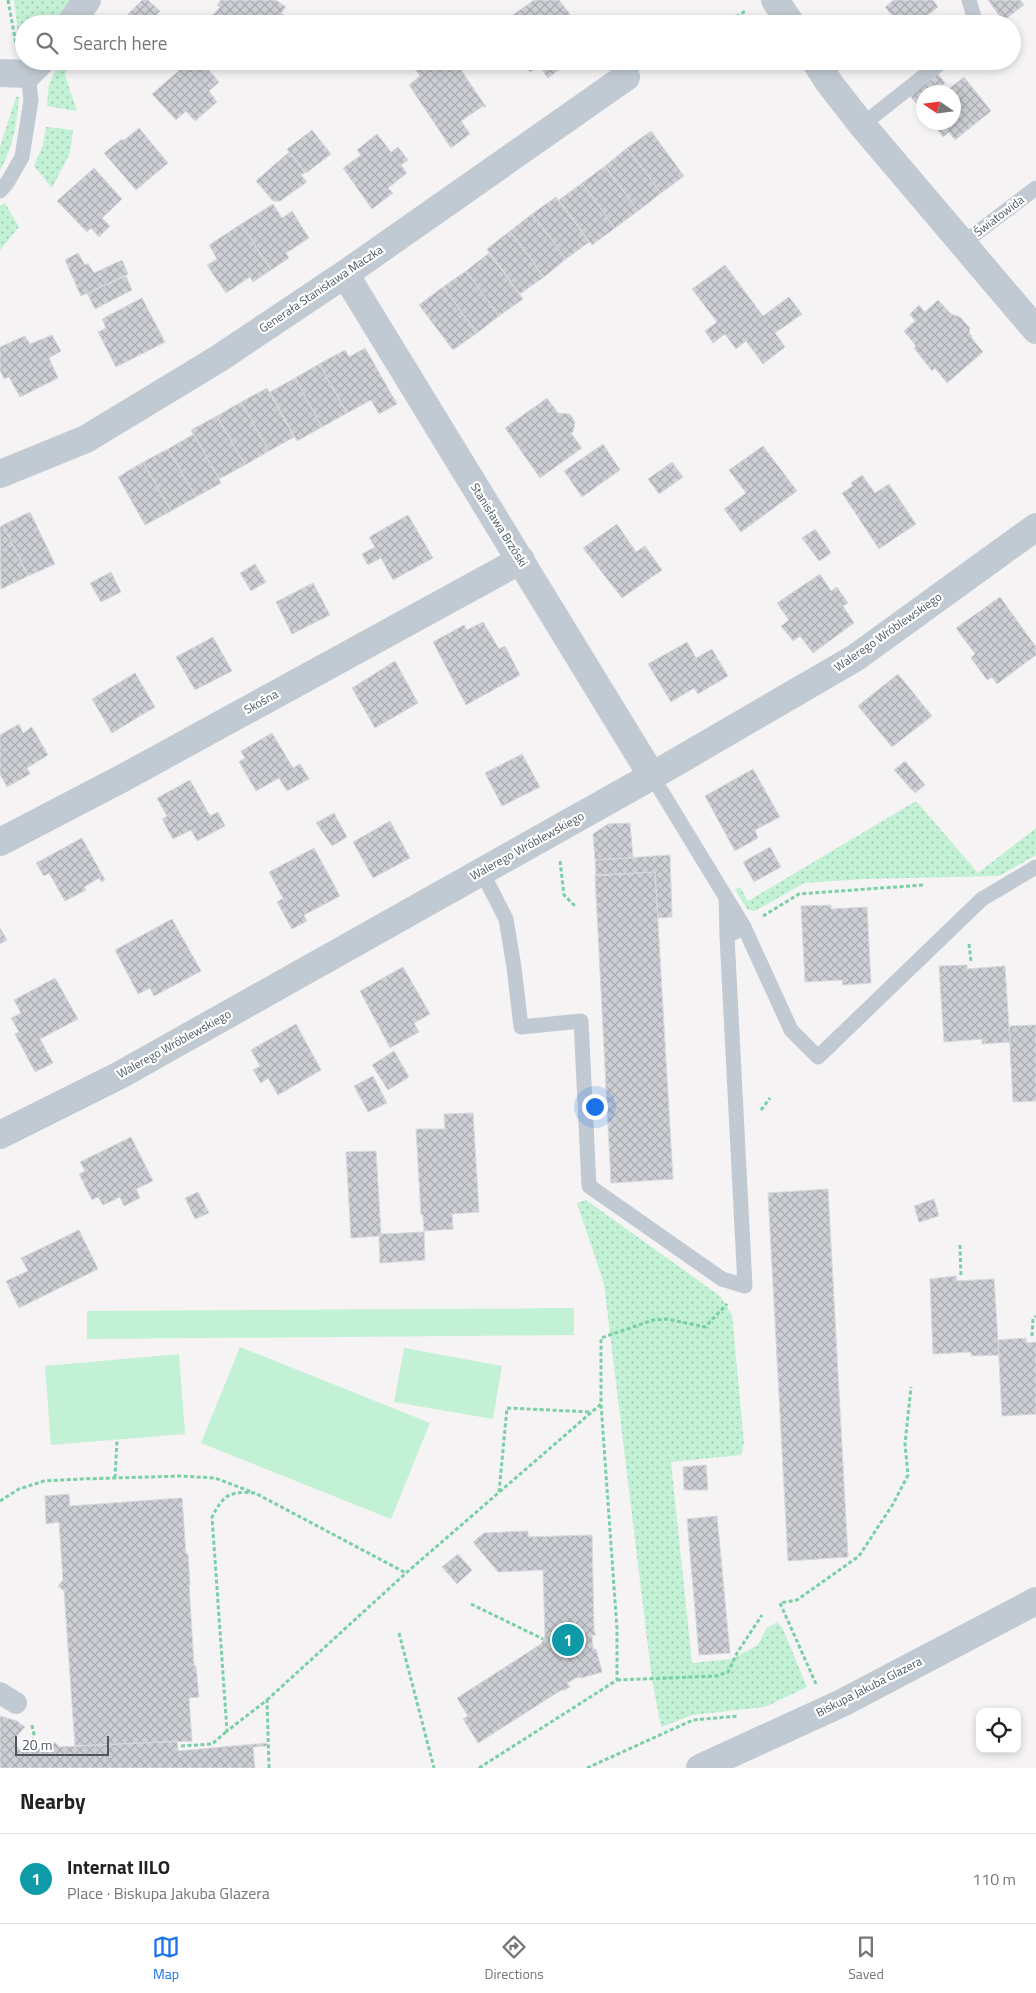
<!DOCTYPE html>
<html lang="en">
<head>
<meta charset="utf-8">
<style>
  :root { --surface:#fff; --page:#f6f6f6; --text:#222; --muted:#767676; --line:#e0e0e0; --accent:#1a73e8 }
  body { margin:0; font-family:"Titillium Web",sans-serif; background:var(--page); color:var(--text) }
  .controls { position:absolute; right:15px; bottom:15px; display:grid; overflow:hidden; border-radius:10px; box-shadow:0 2px 8px #0003 }
  .controls button { width:45px; height:45px; display:grid; place-items:center; padding:0; border:0; border-bottom:1px solid var(--line); background:var(--surface); color:var(--text); font:25px sans-serif }
  .compass { position:absolute; left:916px; top:85px; width:45px; height:45px; border-radius:50%; background:var(--surface); box-shadow:0 2px 8px #0003; rotate:283deg }
  .scale { position:absolute; left:15px; bottom:12px; width:94px; box-sizing:border-box; padding-left:5px; border:2px solid #4a5661; border-top:0; font-size:14px; line-height:18px; white-space:nowrap; color:#4a5661; -webkit-text-stroke:4px #fff; paint-order:stroke }
  .you { position:absolute; left:594px; top:1106px; width:18px; height:18px; margin:-12px; border:4px solid #fff; border-radius:50%; background:#1a73e8; box-shadow:0 0 0 8px #1a73e833 }
  .badge { display:grid; place-items:center; width:32px; height:32px; border-radius:50%; background:var(--accent); color:#fff; font-size:16px; font-weight:700 }
  .pin { position:absolute; translate:-50% -50%; border:2px solid #fff; box-shadow:0 1px 5px #0006 }
  .list { margin:0; padding:0; list-style:none }
  h2 { display:flex; justify-content:space-between; align-items:center; height:65px; margin:0; padding:0 20px; font-size:21px }
  h2 small { font-size:16px; font-weight:400; color:var(--muted) }
  .list li { display:grid; grid-template-columns:32px 1fr auto; gap:15px; align-items:center; box-sizing:border-box; height:90px; padding:0 20px; border-top:1px solid var(--line) }
  .list b { display:block; font-size:19px; white-space:nowrap }
  .list p { margin:0; font-size:16px; white-space:nowrap; color:var(--muted) }
  .list em { font-size:16px; font-style:normal; color:var(--muted) }
  .icon { flex:none; width:28px; height:28px; fill:none; stroke:currentColor; stroke-width:2; stroke-linecap:round; stroke-linejoin:round }
  .map { position:relative; flex:none; width:1036px; height:1768px; overflow:hidden }
  .search { position:absolute; background:var(--surface); box-shadow:0 2px 8px #0003; left:15px; right:15px; top:15px; height:55px; display:flex; align-items:center; gap:12px; box-sizing:border-box; padding:0 18px; border-radius:28px; color:var(--muted); font-size:19px }
  .sheet { height:155px; background:var(--surface) }
  nav { display:flex; justify-content:space-around; align-items:center; box-sizing:border-box; height:70px; border-top:1px solid var(--line); background:var(--surface); font-size:14px; color:var(--muted) }
  nav a { display:grid; justify-items:center; gap:2px }
  nav .on { color:var(--accent) }
  .map>svg:first-child { display:block }
  .grass { fill:url(#grass-dots) }
  .pitch { fill:#c3f1d5 }
  .building { fill:url(#building-cross-hatch); stroke:#d7d9de }
  .lines { fill:none; stroke-linecap:round; stroke-linejoin:round }
  .path { stroke:#7ad0a6; stroke-width:3; stroke-dasharray:4 2.5; stroke-linecap:butt }
  .service { stroke:#c1cad2; stroke-width:15 }
  .pedestrian { stroke:#c1cad2; stroke-width:22 }
  .minor { stroke:#c1cad2; stroke-width:28 }
  .tertiary { stroke:#c1cad2; stroke-width:28 }
  .labels { text-anchor:middle; stroke-width:4.5; stroke-linejoin:round; paint-order:stroke }
  .street-label { font-size:12px; fill:#4a5661; stroke:#fff }
</style>
</head>
<body>
<div class="map">
<svg width="1036" height="1768" viewBox="0 0 1036 1768">
  <defs>
    <pattern id="grass-dots" width="8" height="8" patternUnits="userSpaceOnUse" patternTransform="scale(1.25)"><rect width="8" height="8" fill="#c3f1d5"/><path d="M2 2h.1M6 6h.1" fill="none" stroke="#a0c6b0" stroke-width="1.8" stroke-linecap="round"/></pattern>
    <pattern id="building-cross-hatch" width="8" height="8" patternUnits="userSpaceOnUse" patternTransform="scale(1.25)"><rect width="8" height="8" fill="#cdcfd5"/><path d="M0 0l8 8M0 8l8-8" fill="none" stroke="#a8abb0"/></pattern>
  </defs>
  <rect width="100%" height="100%" fill="#f5f3f3"/>
  <path class="grass" d="M14 0H72L56 24H24V57H21Z
    M60 61H71L65 75 77 111 47 106 49 84Z
    M16 97H19C16 127 14 144 0 171V147Z
    M46 127 73 130 70 153 52 188 34 166 43 145Z
    M5 203 19 227 0 250V206Z
    M916 801 978 873 1036 828V855L999 876 864 879 804 883 755 911 748 910 735 890 740 887 748 901Z
    M586 1200 720 1296 732 1315 744 1443 741 1455 671 1462 692 1663 732 1659 758 1645 766 1629 777 1622 782 1627 807 1687 765 1707 692 1715 661 1727 652 1680 604 1284 577 1203Z"/>
  <path class="pitch" d="M574 1308V1335L87 1339V1311Z
    M240 1347 430 1423 391 1519 201 1443Z
    M404 1348 502 1366 493 1419 394 1402Z
    M179 1354 185 1434 51 1445 45 1366Z"/>
  <path class="building" d="M142 0H148L160 11 148 24H130L124 18Z
    M221 0H276L286 7 281 13 288 18 284 24H222L211 15H213L220 7 217 5Z
    M534 0H559L574 19 579 15 585 24H508L506 20Z
    M894 0H933L938 7 923 19 926 24H899L885 7Z
    M988 0H1020L1024 5 1003 21Z
    M190 61H201L219 82 209 91 217 102 195 121 186 111 176 120 152 94Z
    M420 61H455L486 107 483 106 461 121 470 134 451 148 409 85 420 76 413 66Z
    M522 61H571L548 78 539 66 530 72Z
    M938 74 945 83 939 88 932 79Z
    M964 77 991 111 955 140 949 132 943 137 932 122H954V92H945Z
    M932 79 942 92H924V106L920 108 910 96Z
    M139 128 168 163 136 190 104 153 122 139 123 141Z
    M312 130 331 154 306 173 287 149Z
    M651 131 684 176 661 193 627 148Z
    M377 134 391 152 398 147 408 160 401 165 407 173 388 188 393 193 372 209 343 168 361 155 357 150Z
    M627 148 661 193 638 211 605 166Z
    M289 152 305 172 301 175 307 182 280 201H273L256 181Z
    M605 166 638 211 615 228 582 183Z
    M94 168 122 199 102 218 110 226 99 237 91 228 87 232 57 201Z
    M582 183 615 228 592 245 559 200Z
    M556 197 589 242 566 259 532 214Z
    M273 204 282 218 292 211 309 238 286 253 289 258 271 270 241 224Z
    M532 214 566 259 544 277 510 231Z
    M241 224 271 270 253 282 250 277 226 293 207 265 217 259 209 245Z
    M510 231 544 277 520 294 487 249Z
    M78 253 85 265 88 263 94 273 122 260 128 274 81 296 65 260Z
    M489 253 523 299 499 316 466 271Z
    M725 265 763 316 789 297 802 314 775 333 785 347 763 364 746 341 736 349 725 334 713 343 705 331 717 322 692 289Z
    M466 271 499 316 477 333 443 287Z
    M126 276 132 290 95 309 87 293Z
    M443 287 477 333 453 350 419 305Z
    M142 298 165 342 116 367 98 332 106 328 102 319Z
    M938 300 951 314 960 317 970 328 969 333 972 336 971 337 983 352 947 383 935 368 932 371 914 348 916 346 904 331 915 321 910 314 919 305 925 312Z
    M52 335 61 351 49 358 58 378 20 397 9 377 4 379 0 370V347L25 336 30 344Z
    M365 348 397 404 379 414 371 400 347 413 319 364 345 350 349 357Z
    M319 364 347 413 322 427 295 378Z
    M295 378 322 427 297 441 270 392Z
    M267 388 294 437 269 451 241 402Z
    M547 398 558 413 570 414 575 422 573 432 571 433 582 448 540 478 505 428Z
    M241 402 269 451 245 465 217 416Z
    M217 416 245 465 219 479 191 430Z
    M194 434 221 483 196 497 168 449Z
    M603 444 620 470 582 497 564 471Z
    M763 446 797 491 741 532 724 509 746 493 729 470Z
    M168 449 196 497 171 511 143 462Z
    M143 462 171 511 145 525 118 477Z
    M672 462 683 477 659 494 648 479Z
    M862 475 875 493 889 484 916 524 879 549 842 493 853 486 851 483Z
    M30 512 55 564 28 576 3 525Z
    M408 515 433 558 393 580 381 558 368 565 362 554 375 547 369 537Z
    M617 524 636 552 645 546 662 570 622 598 583 548Z
    M3 525 28 576 1 589 0 527Z
    M815 529 831 553 819 561 802 538Z
    M255 564 266 582 251 591 240 573Z
    M111 572 121 592 101 602 90 583Z
    M820 574 831 591 837 587 848 603 843 606 854 623 813 653 800 636 793 641 781 626 789 620 777 603Z
    M313 583 330 615 292 634 276 602Z
    M1000 597 1036 647V655L997 684 992 677 987 680 971 658 975 654 956 628Z
    M483 622 499 649 505 646 520 675 466 705 433 642 464 625 467 630Z
    M213 637 232 671 195 690 176 657Z
    M687 642 696 658 712 649 728 676 698 694 694 688 671 702 648 664Z
    M395 661 418 703 375 728 352 688Z
    M135 673 155 707 112 733 92 699Z
    M898 674 932 716 892 747 858 706Z
    M19 724 23 733 32 727 48 755 27 768 30 774 7 787 0 774V735Z
    M272 733 293 768 300 764 309 779 287 791 279 778 256 791 239 762 245 758 241 751Z
    M522 754 540 787 502 806 485 773Z
    M905 761 925 785 915 793 894 770Z
    M753 769 780 817 755 830 758 838 735 851 705 796Z
    M190 780 210 816 218 812 225 826 197 841 191 830 173 839 162 819 167 816 157 798Z
    M334 813 347 837 332 846 316 823Z
    M390 821 410 858 373 878 353 842Z
    M630 823 633 858 595 860 593 834 608 824Z
    M82 838 105 880 102 882 99 878 84 887 86 890 65 901 49 873 44 876 36 863Z
    M770 847 781 867 754 882 743 862Z
    M314 848 340 896 304 915 307 921 292 929 277 902 283 898 269 872Z
    M670 855 672 917 658 918 655 872 596 876 595 860Z
    M655 872 673 1179 611 1183 595 875Z
    M831 905V909L867 907 871 983 843 985 842 980 805 982 801 906Z
    M172 919 201 971 154 996 150 988 138 994 115 950Z
    M0 928 7 940 0 944Z
    M967 965V969L1005 966 1010 1042 982 1044V1039L944 1042 939 966Z
    M403 967 430 1014 414 1023 419 1032 390 1048 360 991Z
    M55 978 78 1019 40 1039 53 1063 35 1072 15 1034 19 1032 11 1018 21 1013 14 1000Z
    M296 1024 321 1070 278 1095 268 1078 261 1083 253 1070 260 1066 251 1050Z
    M1036 1025V1101L1013 1102 1009 1026Z
    M394 1051 409 1077 388 1090 372 1065Z
    M373 1076 387 1103 368 1112 354 1086Z
    M473 1113 479 1212 452 1214 453 1229 424 1231 423 1215H421L416 1129H445L444 1114Z
    M131 1137 153 1181 136 1189 140 1198 124 1206 120 1197 103 1205 98 1197 92 1200 79 1174 85 1171 80 1162Z
    M376 1151 381 1234 424 1232 425 1260 380 1263 379 1236 351 1238 346 1152Z
    M828 1189 848 1557 788 1561 768 1193Z
    M198 1192 209 1213 195 1219 185 1198Z
    M934 1199 939 1216 919 1222 914 1206Z
    M79 1230 98 1269 19 1308 6 1281 28 1271 21 1258Z
    M956 1276 957 1281 994 1279 999 1355 971 1356V1352L933 1354 930 1279Z
    M1026 1338V1343L1036 1342V1414L1002 1416 998 1340Z
    M706 1465 708 1490H684L683 1467Z
    M69 1494 70 1506 182 1498 186 1554H188L190 1585H189L194 1666H196L199 1697 189 1698 192 1741 75 1746 64 1591 58 1586 63 1580 59 1522 46 1524 45 1496Z
    M717 1516 730 1653 699 1655 687 1519Z
    M528 1531V1537L592 1535 594 1631 596 1635H592L593 1649H596L602 1672 581 1678 578 1677 567 1683 570 1687 563 1691V1689L478 1743 463 1719 468 1716 457 1698 541 1644 545 1636 543 1570 498 1572 473 1542 484 1533Z
    M458 1554 472 1570 457 1584 442 1567Z
    M0 1716 17 1721 25 1727 14 1739 19 1750 51 1748 55 1742 59 1747 177 1741 178 1751 267 1743V1746L253 1747 255 1768H0Z"/>
  <g class="lines">
    <path class="path" d="M8 0 16 44
      M725 24 747 10
      M560 861 564 895 575 906
      M763 916 799 894 923 885
      M969 944 971 961
      M761 1110 770 1098
      M960 1245 961 1277
      M1032 1336 1033 1319 1036 1316
      M115 1478 117 1440
      M499 1492 507 1408 591 1412
      M0 1501 19 1489 44 1481 81 1479 181 1476 215 1478 252 1492
      M471 1604 543 1639
      M399 1633 434 1768
      M617 1680 716 1676 728 1672 737 1653 762 1615
      M816 1684 780 1603 797 1600 859 1556 893 1504 908 1475 905 1444 911 1387
      M267 1700 406 1573 601 1404V1338L653 1320 667 1319 705 1327 727 1304
      M32 1725 34 1735 32 1749
      M181 1746 212 1744 227 1731
      M269 1768 267 1700 227 1731 212 1517C224 1494 230 1491 255 1493L406 1573
      M479 1768 617 1680V1629L601 1404
      M587 1768 693 1720 739 1716"/>
    <path class="service" d="M969 0 976 24
      M862 125 943 61
      M0 191 7 183 22 157 31 100 28 74
      M962 244 1036 188
      M652 776 744 927 791 1030 818 1057 982 899 1036 867
      M482 872 506 919 514 967 521 1027 581 1021 589 1186 722 1279 745 1286 727 936 744 927
      M726 897 727 936"/>
    <path class="pedestrian" d="M0 1693 16 1703"/>
    <path class="minor" d="M775 0 791 24
      M70 24 87 0
      M815 61 830 84 862 125 1036 330
      M0 73 28 74 41 61
      M345 274 652 776
      M0 474 86 439 218 359 345 274 626 77
      M0 842 121 779 521 560
      M0 1135 120 1075 652 776 855 658 1036 527"/>
    <path class="tertiary" d="M700 1768 842 1703 1036 1601"/>
  </g>
  <g class="labels">
    <g class="street-label">
      <text transform="translate(999 216) rotate(-37)" y="4">Światowida</text>
      <text transform="translate(321 289) rotate(-34)" y="4">Generała Stanisława Maczka</text>
      <text transform="translate(499 525) rotate(58)" y="4">Stanisława Brzóski</text>
      <text transform="translate(888 632) rotate(-35)" y="4">Walerego Wróblewskiego</text>
      <text transform="translate(261 702) rotate(-29)" y="4">Skośna</text>
      <text transform="translate(527 846) rotate(-29)" y="4">Walerego Wróblewskiego</text>
      <text transform="translate(174 1044) rotate(-29)" y="4">Walerego Wróblewskiego</text>
      <text transform="translate(869 1687) rotate(-27)" y="4">Biskupa Jakuba Glazera</text>
    </g>
  </g>
</svg>
<div class="controls">
<button><svg class="icon" aria-label="locate" viewBox="0 0 24 24"><circle cx="12" cy="12" r="6"/><path d="M12 2v4M12 18v4M2 12h4M18 12h4"/></svg></button>
</div>
<svg class="compass" viewBox="-18 -18 36 36"><path d="M0-13l5 13h-10z" fill="#e53935"/><path d="M0 13l5-13h-10z" fill="#767676"/></svg>
<div class="scale">20 m</div>
<div class="you"></div>
<div class="pin badge" style="left:568px;top:1640px;background:#0f9aa8">1</div>
<div class="search"><svg class="icon" aria-label="search" viewBox="0 0 24 24"><circle cx="10" cy="10" r="6"/><path d="M15 15l6 6"/></svg>Search here</div>
</div>
<section class="sheet">
<h2>Nearby<small></small></h2>
<ul class="list">
<li><span class="badge" style="background:#0f9aa8">1</span><div><b>Internat IILO</b><p>Place · Biskupa Jakuba Glazera</p></div><em>110 m</em></li>
</ul>
</section>
<nav>
<a class="on"><svg class="icon" aria-label="map" viewBox="0 0 24 24"><path d="M3 6l6-2 6 2 6-2v14l-6 2-6-2-6 2zM9 4v14M15 6v14"/></svg>Map</a>
<a><svg class="icon" aria-label="directions" viewBox="0 0 24 24"><path d="M12 3l9 9-9 9-9-9zM9 14v-3h6M13 9l2 2-2 2"/></svg>Directions</a>
<a><svg class="icon" aria-label="saved" viewBox="0 0 24 24"><path d="M7 4h10v16l-5-4-5 4z"/></svg>Saved</a>
</nav>
</body>
</html>
